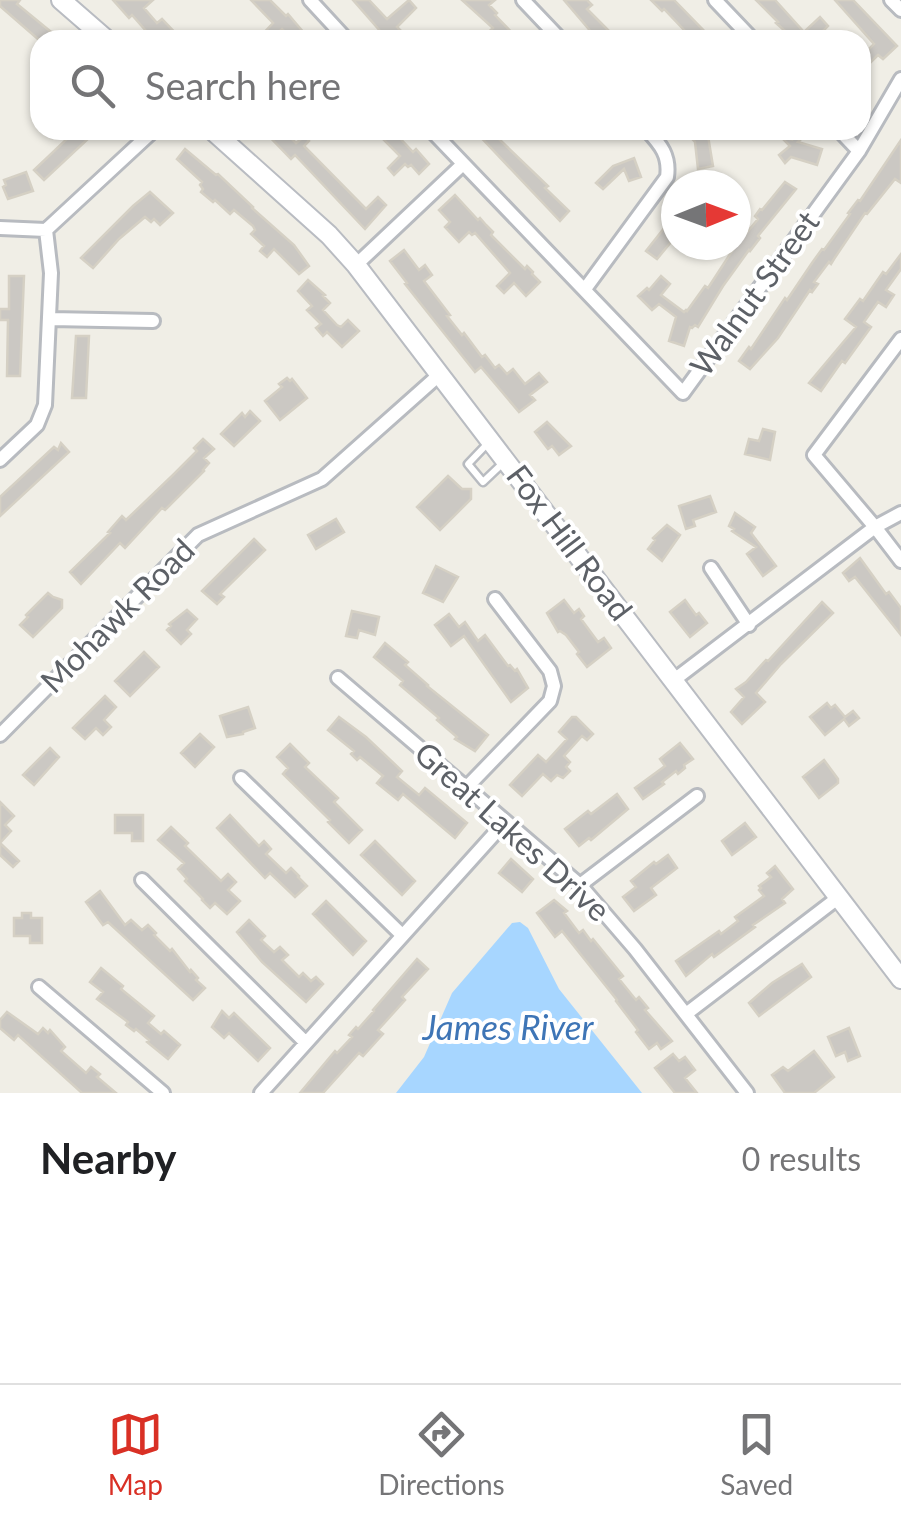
<!DOCTYPE html>
<html lang="en">
<head>
<meta charset="utf-8">
<style>
  :root { --surface:#fff; --page:#f2f2f2; --text:#202124; --muted:#757577; --line:#e0e0e0; --accent:#d93025 }
  body { margin:0; font-family:Lato,sans-serif; background:var(--page); color:var(--text) }
  .compass { position:absolute; left:661px; top:170px; width:90px; height:90px; border-radius:50%; background:var(--surface); box-shadow:0 2px 8px #0004; rotate:89deg }
  .list { margin:0; padding:0; list-style:none }
  h2 { display:flex; justify-content:space-between; align-items:center; height:130px; margin:0; padding:0 40px; font-size:42px }
  h2 small { font-size:32px; font-weight:400; color:var(--muted) }
  .icon { flex:none; width:55px; height:55px; fill:none; stroke:currentColor; stroke-width:2; stroke-linecap:round; stroke-linejoin:round }
  .map { position:relative; flex:none; width:901px; height:1093px; overflow:hidden }
  .search { position:absolute; background:var(--surface); box-shadow:0 2px 8px #0004; left:30px; right:30px; top:30px; height:110px; display:flex; align-items:center; gap:25px; box-sizing:border-box; padding:0 35px; border-radius:30px; color:var(--muted); font-size:38px }
  .sheet { height:290px; background:var(--surface) }
  nav { display:flex; justify-content:space-around; align-items:center; box-sizing:border-box; height:140px; border-top:2px solid var(--line); background:var(--surface); font-size:28px; color:var(--muted) }
  nav a { display:grid; justify-items:center; gap:5px }
  nav .on { color:var(--accent) }
  .map>svg:first-child { display:block }
  .water { fill:#a7d6ff }
  .building { fill:#cbc8c3; stroke:#d5d0c4; stroke-width:2.5 }
  .lines { fill:none; stroke-linecap:round; stroke-linejoin:round }
  .lane-casing { stroke:#b8bbc0; stroke-width:11 }
  .street-casing { stroke:#b8bbc0; stroke-width:18 }
  .secondary-casing { stroke:#b9bcc2; stroke-width:22 }
  .lane { stroke:#fff; stroke-width:6 }
  .street { stroke:#fff; stroke-width:12 }
  .secondary { stroke:#fff; stroke-width:18 }
  .labels { text-anchor:middle; stroke-width:8; stroke-linejoin:round; paint-order:stroke }
  .street-label { font-size:32px; fill:#5d6167; stroke:#fff }
  .water-label { font-size:35px; font-style:italic; fill:#3e75b6; stroke:#fff }
</style>
</head>
<body>
<div class="map">
<svg width="901" height="1093" viewBox="0 0 901 1093">
  <rect width="100%" height="100%" fill="#f0eee6"/>
  <path class="water" d="M520 922 528 928 559 989 642 1093H396L424 1057 452 993 512 923Z"/>
  <path class="building" d="M0 0H20L17 4 61 40H39L0 6Z
    M113 0H153L144 8 157 23 162 19 182 40H154L132 15 129 18Z
    M251 0H270L286 16 288 14 310 40H293L282 29 270 40H257L273 23Z
    M353 0H369L387 19 409 0 416 8 397 27 410 40H388Z
    M462 0H495L489 5 497 13 495 15 519 40H480L493 28Z
    M564 0H587L592 5 587 9 611 33 603 40H598Z
    M651 0H674L713 40H689L681 33 684 30 664 9 662 11Z
    M756 0H775L804 32 820 17 828 26 818 36 822 40H795L776 23 778 22Z
    M835 0H853L897 46 883 59 878 55 870 63 863 55 874 44Z
    M63 130H82L89 138 44 180 34 170 69 137Z
    M263 130H283L296 143 305 136 309 141 304 146 366 209 378 197 386 205 365 229 295 155 291 159Z
    M388 130H401L396 134 413 152 416 149 429 164 419 174 411 165 408 167 405 164 394 175 388 168 400 156 381 137Z
    M474 130H497L503 136 500 140 548 186 545 188 569 211 560 221Z
    M684 130H707L713 166 698 169 695 142Z
    M781 130H801L806 134 798 142 822 149 817 165 791 157 785 163 779 155 790 146 781 137 790 139Z
    M901 140V183L895 179 867 214 865 213 834 259 831 264 829 262 814 282 818 284 812 292 810 290 778 338 750 369 739 361 749 347 751 349 785 298 787 300 812 263 822 249 824 250 850 214 848 213 858 200 860 201Z
    M185 149 216 175 218 174 253 207 252 208 294 245 309 266 299 274 274 249 267 257 260 251 264 246 251 234 255 230 253 226 234 210 230 214 215 200 213 202 201 192 203 189 200 185 202 182 177 159Z
    M634 158 641 177 629 181 624 169 603 189 596 183 613 166Z
    M26 172 33 191 8 199 3 187 6 185 4 180Z
    M785 182 796 189 758 236 760 238 750 251 749 250 723 286 698 327 695 325 692 328 690 327 684 346 669 341 676 317 659 304 652 310 638 296 647 288 649 290 661 276 670 284 661 295 684 312 686 310 687 311 705 286 708 288 734 248 758 219 755 216 760 209 762 210Z
    M150 192 173 213 160 225 154 219 151 222 145 217 119 239 93 268 81 258 133 206Z
    M455 195 478 220 480 218 486 225 493 232 491 235 525 269 527 266 533 272 532 274 540 282 526 296 514 283 504 293 497 286 510 273 475 233 472 235 469 232 459 242 445 227 450 222 439 210Z
    M676 213V236L657 259 646 251Z
    M404 250 419 270 425 265 432 275 424 281 450 315 447 316 462 335 464 333 482 357 485 355 495 368 499 365 507 374 513 369 525 384 539 373 547 382 530 395 535 400 519 412 481 367 475 372 405 284 407 283 390 261Z
    M901 254V269L886 290 894 295 886 307 878 302 864 322 871 327 845 363 842 361 821 391 809 383 856 327 845 319 860 299 863 301 883 272 886 274Z
    M9 276H24L20 376H7L8 320H0V309H9Z
    M308 280 325 295 323 296 330 303 323 310 337 325 341 327 348 320 359 331 342 347 327 332 323 336 316 328 321 324 307 310 312 306 298 291Z
    M76 336H89L86 398H72Z
    M287 378 290 381 292 379 307 398 280 420 265 401 282 387 279 384Z
    M250 411 260 421 234 446 221 434 242 413 245 417Z
    M547 422 571 446 559 455 552 446 548 449 535 432Z
    M763 429 775 432 770 460 745 454 749 439 759 441Z
    M203 439 214 449 204 458 209 463 203 470 204 471 165 510 162 508 125 548 120 543 81 584 70 572 110 533 108 532 122 516 126 520 174 474 197 451 194 448Z
    M61 443 69 452 0 516V497L54 447 58 450Z
    M448 476 462 489H471V499L440 530 417 507Z
    M710 496 716 512 693 520 695 526 686 529 679 506Z
    M735 513 755 527 751 533 776 566 763 576 747 554 756 547 732 531 734 529 729 526Z
    M336 519 344 532 316 549 308 535Z
    M667 525 680 535 662 561 648 549 655 540 653 538Z
    M254 539 265 550 220 594 224 597 217 604 202 591Z
    M860 558 886 594 889 592 901 608V635L855 577 849 581 843 573Z
    M436 566 458 577 443 602 423 593Z
    M48 593 53 597 62 600V608L33 637 20 625 28 617 26 615Z
    M564 600 574 613 579 609 584 616 581 619 598 642 604 638 611 648 587 667 577 654 579 652 566 635 560 631 558 632 547 613Z
    M685 600 696 615 699 613 707 623 690 637 670 612Z
    M822 602 833 613 781 664 756 693 765 702 742 724 731 712 744 697 736 689 746 682 766 660 768 661Z
    M187 610 197 619 187 630 191 634 181 644 167 630 171 626 169 624Z
    M352 611 379 617 375 635 359 630 357 638 346 636Z
    M449 614 459 627 465 622 478 641 485 635 508 666 510 665 515 671 517 669 528 688 511 702 464 636 451 646 435 625Z
    M385 643 408 662 405 665 428 685 427 686 488 735 475 751 455 739 457 737 437 720 439 718 400 685 403 681 374 657Z
    M144 652 159 667 130 696 115 681Z
    M105 696 116 707 104 720 111 727 103 735 96 728 85 739 73 728Z
    M827 703 831 708 835 705 845 717 853 711 859 718 849 726 844 719 825 735 810 717Z
    M248 707 255 728 243 732V734L227 737 220 716Z
    M339 717 366 737 402 771 397 777 419 795 425 788 467 823 455 838 403 794 398 800 377 783 383 776 360 757 357 760 351 754 354 751 328 730Z
    M572 717H576L593 734 587 740 582 736 564 756 570 762 566 767 570 771 563 778 557 775 551 781 543 774 522 796 510 785 538 755 546 762 567 739 559 732Z
    M200 734 214 747 195 767 181 753Z
    M680 743 693 759 684 765 685 768 678 774 676 771 662 782 664 784 643 799 635 788 665 766 660 759Z
    M290 744 309 763 305 767 338 798 334 802 362 830 349 843 328 822 330 820 283 774 288 768 277 757Z
    M50 748 59 757 34 785 23 775Z
    M824 760 838 779V783L819 798 803 777Z
    M617 794 628 809 591 840 589 838 579 846 565 829 588 811 591 814Z
    M0 802 14 816 5 825 11 831 0 843 19 861 13 867 0 855Z
    M115 815H143V841H132V833H115Z
    M230 815 259 846 264 841 271 849 266 854 286 873 291 868 299 876 298 877 307 886 295 897 270 873 265 878 217 828Z
    M745 823 756 837 732 855 722 841Z
    M171 827 188 843 185 846 221 881 228 874 236 882 228 890 240 901 227 914 215 903 210 908 202 900 203 899 185 881 187 879 178 869 184 863 158 840Z
    M375 841 415 881 402 895 361 855Z
    M668 855 677 868 651 888 656 895 634 911 623 897 636 887 631 881 654 862 656 864Z
    M511 859 533 879 522 892 499 873Z
    M775 866 793 889 782 899 785 903 753 925 755 927 714 957 712 954 686 976 676 961 719 931 721 934 738 921 735 917 764 896 759 890 761 888 759 886 771 877 767 873Z
    M100 891 125 925 131 920 142 930 148 925 156 933 154 935 170 951 172 949 190 972 191 970 198 978 196 980 205 988 193 1000 108 922 103 925 86 902Z
    M554 900 567 911 564 913 579 933 583 930 591 941 593 939 623 976 619 979 636 1000 639 997 648 1008 645 1010 672 1041 661 1049 657 1043 649 1049 636 1032 638 1030 616 1001 617 1000 562 931 555 937 537 913Z
    M326 901 366 941 353 955 313 914Z
    M22 913H31V918H42V943H30V936H14V918H22Z
    M249 920 265 936 261 940 274 952 280 947 288 955 282 960 299 977 303 973 311 981 316 977 323 984 306 1002 262 962 237 932Z
    M417 959 428 969 402 997 405 1000 378 1030 383 1034 363 1056 359 1053 323 1093H300L335 1051 337 1053 352 1037 349 1035 356 1027 358 1029 374 1011 373 1010Z
    M802 964 811 977 759 1016 749 1003 772 983Z
    M101 968 123 986 121 989 154 1016 148 1023 161 1034 164 1031 180 1045 168 1059 147 1042 149 1040 136 1029 134 1031 126 1025 128 1022 97 999 103 992 90 982Z
    M222 1011 229 1018 234 1013 270 1048 258 1061 229 1033 224 1038 212 1027Z
    M7 1012 38 1034 43 1028 48 1033 50 1030 65 1047 61 1051 86 1073 91 1067 100 1074 97 1077 116 1093H82L18 1035 14 1040 0 1028V1020Z
    M849 1028 860 1056 848 1061 845 1052 836 1056 828 1037Z
    M814 1051 834 1077 814 1093H785L772 1075 783 1067 788 1071Z
    M673 1054 679 1061 685 1057 695 1070 685 1078 697 1093H675L655 1068Z"/>
  <g class="lines">
    <g class="lane-casing">
      <path id="lane" d="M489 442 468 464 483 482 503 463"/>
    </g>
    <g class="street-casing">
      <path id="street" d="M310 0 347 40
        M523 0 561 40
        M715 0 753 40
        M891 0 901 10
        M431 130 683 393 859 151 901 79
        M839 130 859 151
        M0 228 46 230
        M46 230 154 130
        M356 265 463 164
        M585 289 667 177C670 156 661 145 647 130
        M51 319 153 321
        M901 339 814 455 875 527 901 561
        M0 460 37 425 45 405 51 273 46 230
        M711 568 749 625
        M338 678 580 885 635 949 747 1093
        M674 680 875 527 901 513
        M0 735 198 535 322 479 439 375
        M241 778 402 935
        M467 787 550 701 554 686 550 671 495 599
        M142 880 305 1042
        M580 885 697 796
        M39 987 163 1093
        M686 1014 839 897
        M261 1093 505 822"/>
    </g>
    <g class="secondary-casing">
      <path id="secondary" d="M61 0 107 40
        M212 130 329 235 356 265 901 979"/>
    </g>
    <use href="#lane" class="lane"/>
    <use href="#street" class="street"/>
    <use href="#secondary" class="secondary"/>
  </g>
  <g class="labels">
    <g class="street-label">
      <text transform="translate(755 294) rotate(-54)" y="11">Walnut Street</text>
      <text transform="translate(569 543) rotate(53)" y="11">Fox Hill Road</text>
      <text transform="translate(118 616) rotate(-45)" y="11">Mohawk Road</text>
      <text transform="translate(512 832) rotate(42)" y="11">Great Lakes Drive</text>
    </g>
    <g class="water-label">
      <text x="508" y="1040">James River</text>
    </g>
  </g>
</svg>
<svg class="compass" viewBox="-18 -18 36 36"><path d="M0-13l5 13h-10z" fill="#e53935"/><path d="M0 13l5-13h-10z" fill="#757577"/></svg>
<div class="search"><svg class="icon" aria-label="search" viewBox="0 0 24 24"><circle cx="10" cy="10" r="6"/><path d="M15 15l6 6"/></svg>Search here</div>
</div>
<section class="sheet">
<h2>Nearby<small>0 results</small></h2>
<ul class="list">
</ul>
</section>
<nav>
<a class="on"><svg class="icon" aria-label="map" viewBox="0 0 24 24"><path d="M3 6l6-2 6 2 6-2v14l-6 2-6-2-6 2zM9 4v14M15 6v14"/></svg>Map</a>
<a><svg class="icon" aria-label="directions" viewBox="0 0 24 24"><path d="M12 3l9 9-9 9-9-9zM9 14v-3h6M13 9l2 2-2 2"/></svg>Directions</a>
<a><svg class="icon" aria-label="saved" viewBox="0 0 24 24"><path d="M7 4h10v16l-5-4-5 4z"/></svg>Saved</a>
</nav>
</body>
</html>
